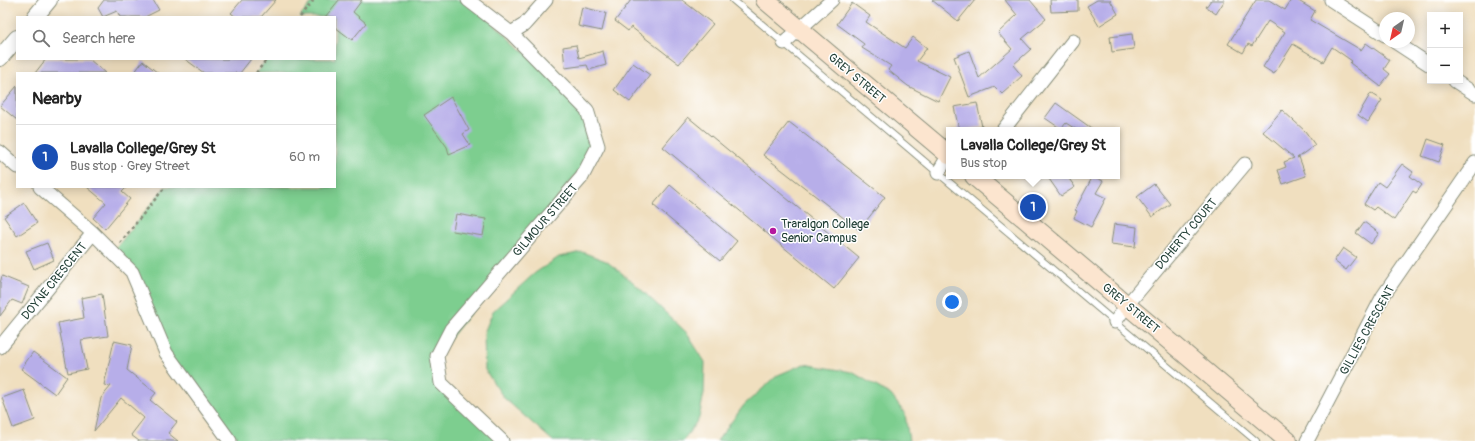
<!DOCTYPE html>
<html lang="en">
<head>
<meta charset="utf-8">
<style>
  :root { --surface:#fff; --page:#f6f6f6; --text:#222; --muted:#767676; --line:#e0e0e0; --accent:#7c3aed }
  body { margin:0; font-family:Pangolin,sans-serif; background:var(--page); color:var(--text) }
  .controls { position:absolute; right:12px; top:12px; display:grid; overflow:hidden; border-radius:0px; box-shadow:0 2px 10px #0003 }
  .controls button { width:36px; height:36px; display:grid; place-items:center; padding:0; border:0; border-bottom:1px solid var(--line); background:var(--surface); color:var(--text); font:20px sans-serif }
  .compass { position:absolute; left:1379px; top:12px; width:36px; height:36px; border-radius:50%; background:var(--surface); box-shadow:0 2px 10px #0003; rotate:214deg }
  .you { position:absolute; left:952px; top:302px; width:14px; height:14px; margin:-10px; border:3px solid #fff; border-radius:50%; background:#1a73e8; box-shadow:0 0 0 6px #1a73e833 }
  .badge { display:grid; place-items:center; width:26px; height:26px; border-radius:50%; background:var(--accent); color:#fff; font-size:13px; font-weight:700 }
  .pin { position:absolute; translate:-50% -50%; border:2px solid #fff; box-shadow:0 1px 4px #0006 }
  .popup { position:absolute; left:946px; top:127px; width:174px; height:52px; box-sizing:border-box; display:grid; place-content:center; border-radius:0px; background:var(--surface); filter:drop-shadow(0 1px 3px #0005); font-size:13px; white-space:nowrap; color:var(--muted) }
  .popup b { font-size:15px; color:var(--text) }
  .popup::after { content:''; position:absolute; left:50%; top:100%; margin-left:-8px; border:8px solid transparent; border-top-color:var(--surface) }
  .list { margin:0; padding:0; list-style:none }
  h2 { display:flex; justify-content:space-between; align-items:center; height:52px; margin:0; padding:0 16px; font-size:17px }
  h2 small { font-size:13px; font-weight:400; color:var(--muted) }
  .list li { display:grid; grid-template-columns:26px 1fr auto; gap:12px; align-items:center; box-sizing:border-box; height:64px; padding:0 16px; border-top:1px solid var(--line) }
  .list b { display:block; font-size:15px; white-space:nowrap }
  .list p { margin:0; font-size:13px; white-space:nowrap; color:var(--muted) }
  .list em { font-size:13px; font-style:normal; color:var(--muted) }
  .icon { flex:none; width:22px; height:22px; fill:none; stroke:currentColor; stroke-width:2; stroke-linecap:round; stroke-linejoin:round }
  .map { position:relative; flex:none; width:1475px; height:441px; overflow:hidden }
  .search { position:absolute; background:var(--surface); box-shadow:0 2px 10px #0003; left:16px; top:16px; width:320px; height:44px; display:flex; align-items:center; gap:10px; box-sizing:border-box; padding:0 14px; border-radius:0px; color:var(--muted); font-size:15px }
  .panel { position:absolute; background:var(--surface); box-shadow:0 2px 10px #0003; left:16px; top:72px; width:320px; height:116px; border-radius:0px }
  .map>svg:first-child { display:block }
  .green { fill:#7dce8f; stroke:#4e8662 }
  .building { fill:#b7aee9 }
  .lines { fill:none; stroke-linecap:round; stroke-linejoin:round }
  .service-casing { stroke:#888e7a; stroke-width:8 }
  .minor-casing { stroke:#888e7a; stroke-width:15 }
  .tertiary-casing { stroke:#888e7a; stroke-width:18 }
  .secondary-casing { stroke:#888e7a; stroke-width:20 }
  .path { stroke:#888e7a; stroke-width:2.5; stroke-dasharray:3 3; stroke-linecap:butt }
  .service { stroke:#fff; stroke-width:6 }
  .minor { stroke:#fff; stroke-width:13 }
  .tertiary { stroke:#fff; stroke-width:16 }
  .secondary { stroke:#fce5cf; stroke-width:18 }
  .poi-dot { fill:#b5179e; stroke:#fff; stroke-width:1.5 }
  .labels { text-anchor:middle; stroke-width:3; stroke-linejoin:round; paint-order:stroke }
  .street-label { font-size:12px; fill:#1f3d34; stroke:#fff }
  .poi-label { font-size:12px; fill:#1f3d34; stroke:#fff; text-anchor:start }
</style>
</head>
<body>
<div class="map">
<svg width="1475" height="441" viewBox="0 0 1475 441">
  <rect width="100%" height="100%" fill="#fff"/>
  <filter id="ink" filterUnits="userSpaceOnUse"><feTurbulence type="fractalNoise" baseFrequency=".025" numOctaves="2"/><feDisplacementMap in="SourceGraphic" scale="8" xChannelSelector="R" yChannelSelector="G"/><feConvolveMatrix kernelMatrix="1 2 1 2 8 2 1 2 1" color-interpolation-filters="sRGB"/></filter>
  <filter id="wash" filterUnits="userSpaceOnUse"><feTurbulence type="fractalNoise" baseFrequency=".012" numOctaves="4" result="noise"/><feDisplacementMap in="SourceGraphic" scale="16" xChannelSelector="R" yChannelSelector="G"/><feGaussianBlur stdDeviation="0.9" result="paint"/><feColorMatrix in="noise" values="0 0 0 0 0 0 0 0 0 0 0 0 0 0 0 0 0 1.4 0 .05"/><feComposite in="paint" operator="in"/></filter>
  <g filter="url(#wash)">
    <rect width="100%" height="100%" fill="#f0dfbf"/>
    <path class="green" d="M314 0H468L587 110 598 146 437 356 441 383 502 441H230L166 353 132 272 112 253 165 187H335V73H256L267 59H335V17H300Z
      M582 252 606 261 633 282 686 332 705 362 704 393 699 418 683 441H553L504 398 485 370 484 333 493 311 535 273 559 257Z
      M804 364 852 372 891 395 905 414 909 441H717L744 405 778 375Z"/>
    <g id="blocks">
      <path class="building" d="M104 0H153L159 10 145 17H120L117 11 103 17 98 8Z
        M242 0H276L261 17H236L231 13Z
        M339 0H362L353 12 366 23 352 40 335 27V17H325Z
        M631 0H682L713 24 679 64 631 27 628 31 615 21Z
        M932 0H975L958 21Z
        M1005 0H1030L1046 19 1022 39 1031 49 1013 65 1022 76 1002 94 995 87 969 97 954 57 969 51 979 78 1012 49 998 33 1017 15Z
        M1050 0H1078V11L1051 12Z
        M1097 0H1110L1118 14 1099 26 1087 6Z
        M1211 0H1225L1216 14 1206 7Z
        M1256 0H1269L1285 10 1291 0H1297L1315 11 1310 20 1361 50 1366 43 1390 60 1384 69 1390 74 1380 86 1350 63 1352 61 1332 47 1323 62 1293 44 1274 74 1263 67 1285 32 1268 21 1252 46 1248 44 1243 53 1228 44Z
        M852 3 870 16 866 22 905 48 913 37 927 48 917 61 950 77 938 101 908 86 888 70 891 66 862 48 864 44 837 24Z
        M582 7 606 13 602 31 578 26Z
        M1132 34 1134 49 1112 52 1110 37Z
        M576 45 579 58 603 51 606 65 589 70 587 65 565 68 563 47Z
        M46 59H89L105 73H35Z
        M185 59H251L240 73H204Z
        M143 61 158 73H134Z
        M633 63 650 75 630 102 614 90Z
        M17 86V120L0 106Z
        M1371 93 1382 100 1368 122 1358 115Z
        M451 97 469 130 463 134 470 145 449 154 447 147 424 115Z
        M977 103 982 127 959 130 954 107Z
        M1056 103 1094 130H1077L1066 123 1061 129 1045 118Z
        M1282 110 1305 131 1315 145 1297 158 1299 157 1306 176 1283 184 1278 170 1286 167 1284 162 1294 158 1263 132Z
        M688 117 859 258 834 289 663 147Z
        M789 122 885 197 859 230 763 155Z
        M1428 139 1445 145 1439 162 1422 156Z
        M1402 164 1413 172 1410 176 1422 185 1416 193 1413 191 1394 220 1376 207 1373 210 1364 204 1378 182 1385 187Z
        M1047 176H1067L1075 187 1061 196Z
        M1093 176 1103 181 1096 193 1106 198 1091 227 1074 218 1077 211 1075 210Z
        M1154 184 1170 204 1152 217 1137 197Z
        M670 185 737 241 720 261 653 205Z
        M87 187H127L122 192 130 199 105 229 93 218 106 203Z
        M24 203 37 223 17 236 4 217Z
        M456 214 486 219 483 236 453 231Z
        M1364 222 1379 233 1371 244 1356 233Z
        M1114 224 1137 227 1135 247 1111 244Z
        M47 243 54 260 34 269 26 251Z
        M1343 248 1356 257 1346 270 1334 261Z
        M2 276 29 287 22 304 12 300 0 316V283Z
        M102 294 108 336 81 340 87 369 68 373 58 323 84 318 81 298Z
        M114 341 132 345 127 370 156 393 150 400 177 422 168 433 178 441H139L131 435 144 418 121 398 94 431 101 398 111 386 104 385Z
        M33 352 67 377 55 394 21 369Z
        M24 390 35 420 13 428 2 398Z"/>
    </g>
  </g>
  <g filter="url(#ink)">
    <use href="#blocks" fill-opacity="0" stroke="#888e7a" stroke-width="1"/>
    <g class="lines">
      <g class="service-casing">
        <path id="service" d="M733 0 1256 441"/>
      </g>
      <g class="minor-casing">
        <path id="minor" d="M468 0 511 33
          M1331 0 1385 35
          M1395 42 1430 65
          M784 43 832 0
          M1455 81 1475 94
          M1003 130 1073 41
          M0 152 17 167
          M938 173 949 155
          M40 187 93 233 132 272 166 353 230 441
          M1115 322 1127 305 1245 164
          M0 347 93 233
          M502 441 441 383 437 356 451 329 582 177 598 146 587 110 511 33 524 25 546 0
          M1307 441 1383 296 1475 163"/>
      </g>
      <g class="tertiary-casing">
        <path id="tertiary" d="M35 17 49 0
          M0 58 17 38"/>
      </g>
      <g class="secondary-casing">
        <path id="secondary" d="M765 0 949 155
          M974 176 1288 441"/>
      </g>
      <path class="path" d="M300 17 314 0
        M256 73 267 59
        M120 243 165 187"/>
      <use href="#service" class="service"/>
      <use href="#minor" class="minor"/>
      <use href="#tertiary" class="tertiary"/>
      <use href="#secondary" class="secondary"/>
    </g>
  </g>
  <circle class="poi-dot" cx="773" cy="231" r="4"/>
  <g class="labels">
    <g class="street-label">
      <text transform="translate(857 78) rotate(40)" y="4">GREY STREET</text>
      <text transform="translate(545 220) rotate(-49)" y="4">GILMOUR STREET</text>
      <text transform="translate(1186 234) rotate(-50)" y="4">DOHERTY COURT</text>
      <text transform="translate(54 281) rotate(-51)" y="4">DOYNE CRESCENT</text>
      <text transform="translate(1131 308) rotate(40)" y="4">GREY STREET</text>
      <text transform="translate(1367 330) rotate(-61)" y="4">GILLIES CRESCENT</text>
    </g>
    <g class="poi-label">
      <text x="781" y="228">Traralgon College<tspan x="781" dy="14">Senior Campus</tspan></text>
    </g>
  </g>
</svg>
<div class="controls">
<button>+</button>
<button>−</button>
</div>
<svg class="compass" viewBox="-18 -18 36 36"><path d="M0-13l5 13h-10z" fill="#e53935"/><path d="M0 13l5-13h-10z" fill="#767676"/></svg>
<div class="you"></div>
<div class="pin badge" style="left:1033px;top:207px;background:#1a4fb4">1</div>
<div class="popup"><b>Lavalla College/Grey St</b>Bus stop</div>
<div class="search"><svg class="icon" aria-label="search" viewBox="0 0 24 24"><circle cx="10" cy="10" r="6"/><path d="M15 15l6 6"/></svg>Search here</div>
<section class="panel">
<h2>Nearby<small></small></h2>
<ul class="list">
<li><span class="badge" style="background:#1a4fb4">1</span><div><b>Lavalla College/Grey St</b><p>Bus stop · Grey Street</p></div><em>60 m</em></li>
</ul>
</section>
</div>
</body>
</html>
